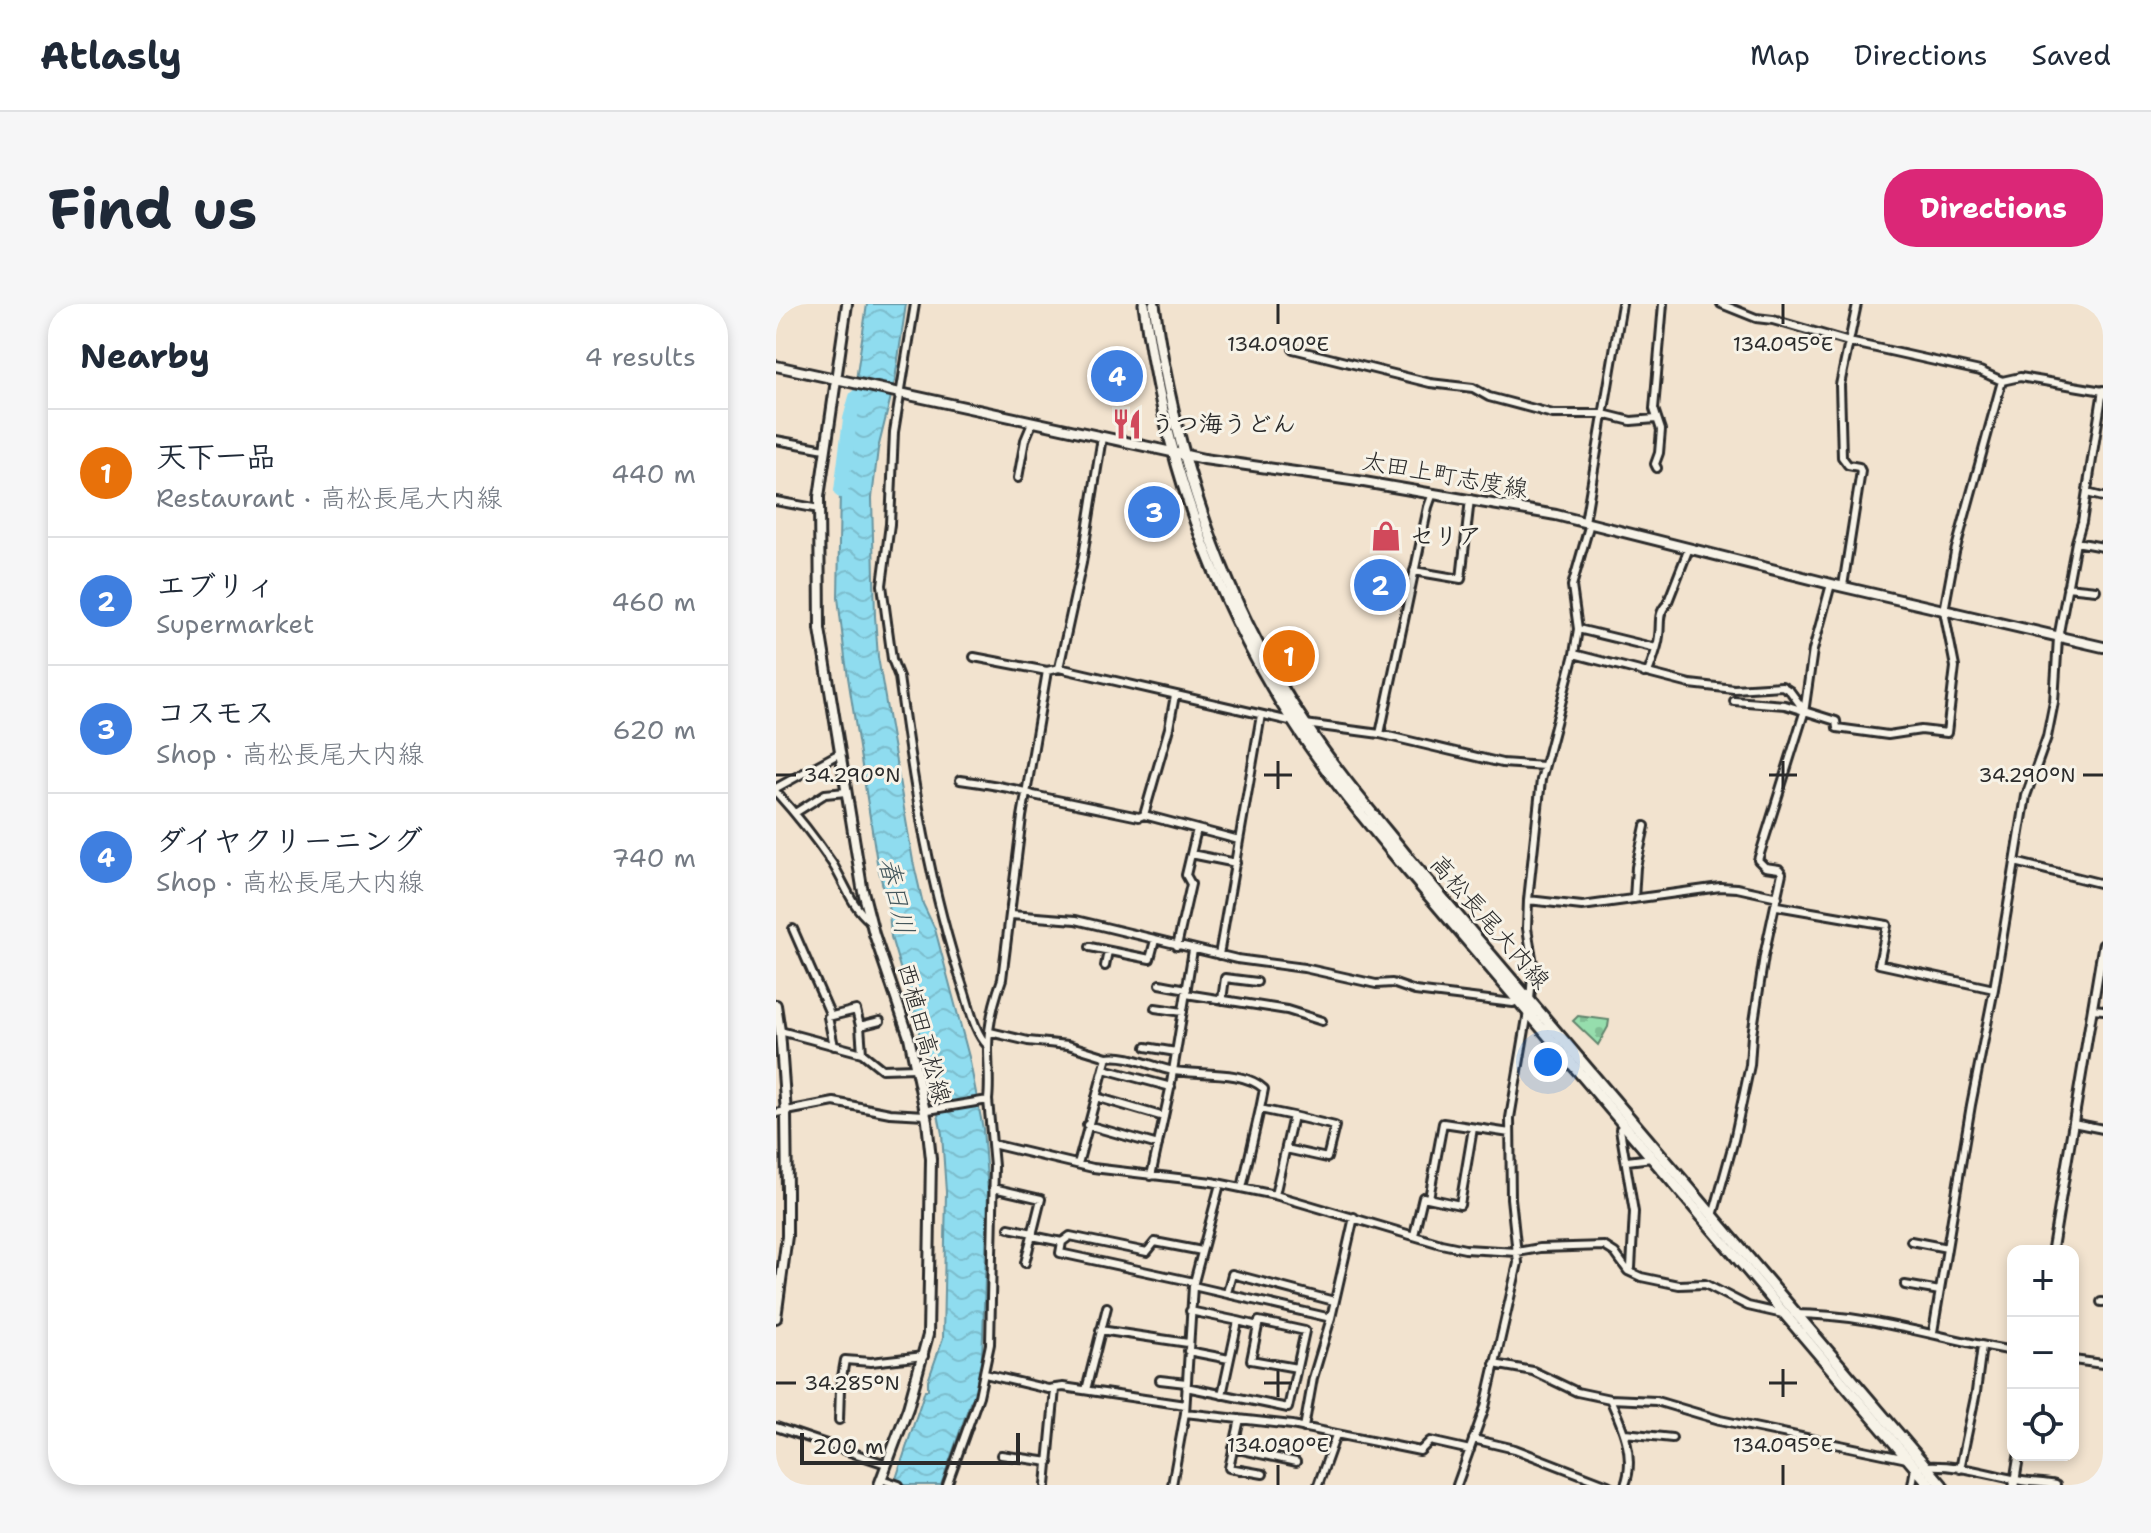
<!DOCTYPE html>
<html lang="en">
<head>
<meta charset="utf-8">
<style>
  :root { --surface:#fff; --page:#f6f6f7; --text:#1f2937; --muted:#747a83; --line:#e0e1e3; --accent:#db2777 }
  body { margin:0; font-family:"Shantell Sans","Klee One",sans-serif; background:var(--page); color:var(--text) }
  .controls { position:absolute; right:24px; bottom:24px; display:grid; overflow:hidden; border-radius:16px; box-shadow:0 4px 12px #0003 }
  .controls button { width:72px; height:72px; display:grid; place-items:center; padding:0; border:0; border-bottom:2px solid var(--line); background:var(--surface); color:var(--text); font:40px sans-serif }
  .scale { position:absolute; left:24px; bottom:20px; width:220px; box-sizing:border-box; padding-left:8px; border:4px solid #2b2b2b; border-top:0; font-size:22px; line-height:28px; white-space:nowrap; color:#2b2b2b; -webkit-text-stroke:6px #f7f3e8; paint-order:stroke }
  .you { position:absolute; left:772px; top:758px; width:28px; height:28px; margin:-20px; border:6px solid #fff; border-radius:50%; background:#1a73e8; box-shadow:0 0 0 12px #1a73e833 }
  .badge { display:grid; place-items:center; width:52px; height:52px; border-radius:50%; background:var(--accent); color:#fff; font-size:26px; font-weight:700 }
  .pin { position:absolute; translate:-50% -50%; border:4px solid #fff; box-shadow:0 2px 8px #0006 }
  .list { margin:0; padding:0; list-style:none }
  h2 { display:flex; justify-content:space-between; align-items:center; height:104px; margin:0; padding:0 32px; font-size:34px }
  h2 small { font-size:26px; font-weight:400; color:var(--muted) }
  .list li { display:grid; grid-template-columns:52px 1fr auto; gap:24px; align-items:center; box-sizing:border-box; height:128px; padding:0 32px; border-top:2px solid var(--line) }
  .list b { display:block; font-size:30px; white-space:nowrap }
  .list p { margin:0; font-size:26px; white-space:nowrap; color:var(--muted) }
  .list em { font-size:26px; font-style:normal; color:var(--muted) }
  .icon { flex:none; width:44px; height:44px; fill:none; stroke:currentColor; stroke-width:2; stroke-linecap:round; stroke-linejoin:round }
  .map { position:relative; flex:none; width:1327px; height:1181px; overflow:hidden; border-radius:32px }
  header { display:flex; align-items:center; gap:48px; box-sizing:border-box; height:112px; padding:0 40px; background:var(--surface); border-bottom:2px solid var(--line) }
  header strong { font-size:38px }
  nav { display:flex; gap:44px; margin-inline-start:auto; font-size:28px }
  .intro { display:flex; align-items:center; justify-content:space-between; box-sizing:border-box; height:192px; padding:0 48px }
  h1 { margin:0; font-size:56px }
  .button { padding:20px 36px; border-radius:32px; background:var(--accent); color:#fff; font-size:28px; font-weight:700 }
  main { display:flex; gap:48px; padding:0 48px }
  aside { flex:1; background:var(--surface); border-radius:32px; box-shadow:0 4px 12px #0003 }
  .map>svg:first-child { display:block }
  .cemetery { fill:url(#cemetery-stones); stroke:#60846c; stroke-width:2 }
  .water { fill:url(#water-waves); stroke:#6795a1; stroke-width:2 }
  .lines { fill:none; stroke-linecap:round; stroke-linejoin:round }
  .river { stroke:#8fdcef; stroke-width:14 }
  .minor-casing { stroke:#2b2b2b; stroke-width:12 }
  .tertiary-casing { stroke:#2b2b2b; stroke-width:13 }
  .secondary-casing { stroke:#2b2b2b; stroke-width:14 }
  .primary-casing { stroke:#2b2b2b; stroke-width:15 }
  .minor { stroke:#f7f3e8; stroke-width:6 }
  .tertiary { stroke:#f7f3e8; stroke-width:7 }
  .secondary { stroke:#f7f3e8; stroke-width:8 }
  .primary { stroke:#f7f3e8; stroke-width:9 }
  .ticks { fill:none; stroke:#2b2b2b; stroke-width:3 }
  .labels { text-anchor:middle; stroke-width:6; stroke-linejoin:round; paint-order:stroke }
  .poi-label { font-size:24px; font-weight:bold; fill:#2b2b2b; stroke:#f7f3e8; text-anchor:start }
  .street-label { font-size:24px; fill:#2b2b2b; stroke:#f7f3e8 }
  .water-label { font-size:26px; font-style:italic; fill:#44575c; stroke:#f7f3e8 }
  .ticks-label { font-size:20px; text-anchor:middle; fill:#2b2b2b; stroke:#f7f3e8; stroke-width:6; stroke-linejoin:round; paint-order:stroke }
</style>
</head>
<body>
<header>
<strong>Atlasly</strong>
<nav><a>Map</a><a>Directions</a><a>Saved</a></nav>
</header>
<div class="intro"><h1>Find us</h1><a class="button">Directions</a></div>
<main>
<aside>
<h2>Nearby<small>4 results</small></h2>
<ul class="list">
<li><span class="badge" style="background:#e8710a">1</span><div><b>天下一品</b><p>Restaurant · 高松長尾大内線</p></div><em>440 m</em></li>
<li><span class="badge" style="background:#3f7fe0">2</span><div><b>エブリィ</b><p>Supermarket</p></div><em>460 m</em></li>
<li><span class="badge" style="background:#3f7fe0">3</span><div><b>コスモス</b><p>Shop · 高松長尾大内線</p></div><em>620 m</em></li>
<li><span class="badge" style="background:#3f7fe0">4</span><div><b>ダイヤクリーニング</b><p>Shop · 高松長尾大内線</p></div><em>740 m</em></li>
</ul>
</aside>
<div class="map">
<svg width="1327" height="1181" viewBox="0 0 1327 1181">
  <defs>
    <pattern id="cemetery-stones" width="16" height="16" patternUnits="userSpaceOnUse" patternTransform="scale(2)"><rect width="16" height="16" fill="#96dead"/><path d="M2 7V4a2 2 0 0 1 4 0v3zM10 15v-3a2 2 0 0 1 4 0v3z" fill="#81bf95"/></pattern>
    <pattern id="water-waves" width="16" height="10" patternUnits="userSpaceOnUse" patternTransform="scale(2)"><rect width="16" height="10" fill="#8fdcef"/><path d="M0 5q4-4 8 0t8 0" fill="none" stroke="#7cbdcd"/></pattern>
  </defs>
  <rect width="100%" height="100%" fill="#f2e3cf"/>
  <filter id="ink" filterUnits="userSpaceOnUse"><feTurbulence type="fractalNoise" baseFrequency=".0125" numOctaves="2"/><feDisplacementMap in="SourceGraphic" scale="16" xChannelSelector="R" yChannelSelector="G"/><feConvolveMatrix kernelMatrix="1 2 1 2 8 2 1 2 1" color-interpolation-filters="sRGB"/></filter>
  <g filter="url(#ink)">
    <path class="cemetery" d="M802 712 833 716 832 723 822 741 797 717Z"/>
    <path class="water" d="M91 0H130L119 76 102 145 96 194 99 312 102 353 137 557 147 600 159 625 193 753 207 825 212 887 207 1032 205 1068 199 1090 194 1099 165 1181H118L149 1086H152V1077L167 1034 170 888 166 830 152 759 115 633 113 607 101 558 69 354 62 293 64 187Z"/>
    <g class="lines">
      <path class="river" d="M65 187 74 115 80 93"/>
      <g class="minor-casing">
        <path id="minor" d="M139 0 118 128 114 220 106 281 116 355 123 373C137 479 154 585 188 686 194 704 198 728 212 742
          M945 0 980 14 997 16 1073 38 1081 0
          M517 45 654 79 697 84 713 93 777 110H827L855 117 880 115
          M326 133 306 259 283 364 518 418
          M0 136 49 145
          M881 164 879 160 883 149 885 126 878 105 887 0
          M242 174 249 136 257 117
          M1311 189 1327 193
          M0 197 43 205
          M809 218 846 0
          M1300 238 1327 243
          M638 267 685 275 694 195
          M1067 282 1085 167 1083 163 1072 161 1066 153 1064 81 1073 38 1204 67 1226 77 1244 73 1327 87
          M1291 283 1320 286
          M802 325 880 344
          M798 350 914 380 958 385 1006 382 1014 387 1025 402
          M198 353 271 367
          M868 369 873 366C877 355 882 343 883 332 885 319 881 310 891 300L913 244
          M399 391 393 424 368 511 421 525
          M958 397 1009 401 1060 417 1061 424 1112 431 1145 426 1171 429 1179 363 1168 307 1179 248 1226 77
          M529 420 604 430 726 459 768 462
          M604 430 652 203 657 189
          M184 476C199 478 246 485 257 491L363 513 368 511
          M0 484 64 449
          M0 488C20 510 39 534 56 559 69 579 75 602 94 617
          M19 509 49 490 70 488
          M415 550 460 559
          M1239 558 1327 580
          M858 595 860 563 869 522
          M752 596 806 602 944 583 961 584 1002 593
          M1001 602 1111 621 1103 660 1218 685 1195 801 1157 1028
          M235 611 300 616 461 655 528 664 600 680 616 679 639 687 737 699 742 696
          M17 625 55 712
          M401 642 415 580 410 571 421 525 463 536
          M314 643 374 655 379 636
          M443 651 485 411
          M329 662 332 647
          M384 680 411 685
          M1218 685 1250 492 1271 433 1278 398 1282 334 1300 238 1306 218 1327 86
          M410 690 511 706 546 717
          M446 696 449 674 481 678
          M379 704 407 708
          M1317 705 1327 706
          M104 717 84 722 86 749 106 765 140 764
          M4 727 86 749
          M214 728 252 737 292 741 331 753
          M58 742 52 713 80 706 84 722
          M370 743 400 748
          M328 765 395 783
          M320 793 388 813
          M212 796C214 779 212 762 212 745 212 721 218 697 226 675L246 513 271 367 283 364
          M0 809 58 798 114 809 149 811 152 806 212 796 218 862 214 1040 203 1092 171 1181
          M1297 819 1327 825
          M311 821 382 841
          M848 821 844 825 858 908 855 964 852 967
          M216 840 317 864 436 878 499 891 665 940 689 945 741 948 764 944 828 942 839 949 852 967 865 973 903 981 929 980 972 1002 1007 1010
          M510 845 551 854 559 822 517 812
          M851 857 876 854
          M302 860 331 753C355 750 375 763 398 767 423 771 469 766 488 785L484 805
          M375 872 394 785 417 646
          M217 884 265 895 249 959
          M466 884 484 805 517 812 499 891
          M653 894 667 819 734 829
          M937 912 958 836 974 761 976 731 988 652 1006 569 1003 565 989 563 982 556 1028 409 1037 346 1055 280
          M233 924 257 929
          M638 931 647 893 684 901 697 824
          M256 932 286 938 294 932 371 948 379 938 426 947
          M1135 937 1171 944
          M286 938 284 949 418 978
          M1129 981 1164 987
          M417 982 555 1014 578 913
          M451 989 456 970 558 997
          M1325 998H1327
          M414 1007 462 1017
          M1018 1010C1095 1010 1163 1035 1237 1047
          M324 1026 412 1039
          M412 1047 453 1055
          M1297 1056 1327 1060
          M718 1060 757 1067 801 1088 834 1095C846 1121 860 1152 849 1181
          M209 1070 272 1085 287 1083 409 1101
          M384 1076 410 1079
          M410 1083 512 1104 529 1027 483 1017 475 1056 521 1064
          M310 1086 331 1003
          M446 1091 462 1017 482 1022
          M834 1095 880 1097 944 1116 1131 1155
          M409 1109 516 1121 644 1147 654 1137 694 1146
          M464 1115 453 1164 487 1170
          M63 1116 64 1084 69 1056 95 1058 148 1052
          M0 1123 110 1160
          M528 1124 537 1074 555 1014
          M849 1129 896 1134
          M697 1135 739 1145 832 1181
          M457 1144 520 1158
          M225 1151 273 1158
          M1149 1162C1179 1160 1208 1169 1236 1175 1250 1179 1266 1178 1280 1181
          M1184 1165 1200 1088 1206 1042
          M105 1175 123 1181
          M270 1181 279 1085
          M396 1181 409 1109 417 982 444 880
          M542 1181 560 1131
          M681 1181 709 1103 742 959 735 894 734 814 754 696 757 660 751 624 752 596 765 476 798 350 802 325 796 282 814 219
          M1136 1181 1139 1164"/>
      </g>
      <g class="tertiary-casing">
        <path id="tertiary" d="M1276 947 1327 641
          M1238 1181 1243 1151"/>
      </g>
      <g class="secondary-casing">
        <path id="secondary" d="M71 0 43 193 44 325 86 583 98 630 133 733 151 817 155 855 152 1031 132 1104 103 1181
          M0 62 428 155 582 177 780 211 1055 280 1327 343
          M0 701 4 727 10 809 11 888V932L0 1014"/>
      </g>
      <g class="primary-casing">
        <path id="primary" d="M368 0C387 148 436 294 518 419 550 469 588 514 625 559L1154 1181
          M378 0C398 148 445 296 530 421 560 467 596 509 630 551L1166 1181"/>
      </g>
      <use href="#minor" class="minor"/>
      <use href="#tertiary" class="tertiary"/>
      <use href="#secondary" class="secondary"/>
      <use href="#primary" class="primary"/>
    </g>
  </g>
  <path class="ticks" d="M502 0V20M1007 0V20M502 457V485M1007 457V485M0 471H20M488 471H516M993 471H1021M1307 471H1327M502 1065V1093M1007 1065V1093M0 1079H20M488 1079H516M993 1079H1021M502 1161V1181M1007 1161V1181"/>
  <defs>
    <g id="restaurant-bare" transform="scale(2.4)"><path d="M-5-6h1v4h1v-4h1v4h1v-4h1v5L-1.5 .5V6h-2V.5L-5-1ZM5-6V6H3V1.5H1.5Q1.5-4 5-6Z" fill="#d1495b" stroke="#f7f3e8" stroke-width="2.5" paint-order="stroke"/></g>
    <g id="shop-bare" transform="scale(2.4)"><path d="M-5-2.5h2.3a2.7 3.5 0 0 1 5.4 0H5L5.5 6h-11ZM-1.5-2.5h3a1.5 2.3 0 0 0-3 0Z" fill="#d1495b" stroke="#f7f3e8" stroke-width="2.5" paint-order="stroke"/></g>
  </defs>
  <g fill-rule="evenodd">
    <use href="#restaurant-bare" x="351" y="120"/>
    <use href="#shop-bare" x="610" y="232"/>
  </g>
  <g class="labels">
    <g class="poi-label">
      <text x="375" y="128">うつ海うどん</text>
      <text x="634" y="240">セリア</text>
    </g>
    <g class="street-label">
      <text transform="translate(669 171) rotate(10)" y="8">太田上町志度線</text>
      <text transform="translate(714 618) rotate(49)" y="8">高松長尾大内線</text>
      <text transform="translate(148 729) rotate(75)" y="8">西植田高松線</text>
    </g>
    <g class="water-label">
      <text transform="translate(121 592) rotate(77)" y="9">春日川</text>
    </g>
  </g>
  <g class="ticks-label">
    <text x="502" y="47">134.090°E</text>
    <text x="1007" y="47">134.095°E</text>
    <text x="76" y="478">34.290°N</text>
    <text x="1251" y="478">34.290°N</text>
    <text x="76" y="1086">34.285°N</text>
    <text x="502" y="1148">134.090°E</text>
    <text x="1007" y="1148">134.095°E</text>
  </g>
</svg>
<div class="controls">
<button>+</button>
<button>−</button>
<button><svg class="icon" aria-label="locate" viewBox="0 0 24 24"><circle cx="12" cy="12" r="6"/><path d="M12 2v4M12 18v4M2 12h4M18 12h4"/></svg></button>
</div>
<div class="scale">200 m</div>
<div class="you"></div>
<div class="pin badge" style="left:513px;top:352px;background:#e8710a">1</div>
<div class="pin badge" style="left:604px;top:281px;background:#3f7fe0">2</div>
<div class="pin badge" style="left:378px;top:208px;background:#3f7fe0">3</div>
<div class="pin badge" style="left:341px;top:72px;background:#3f7fe0">4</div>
</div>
</main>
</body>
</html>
